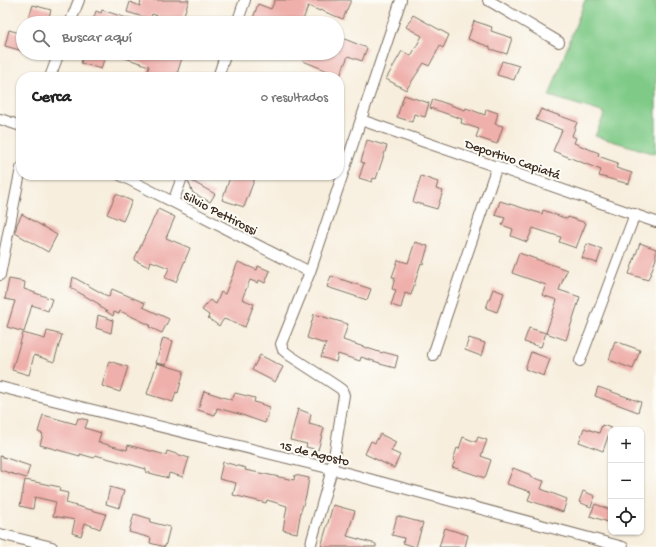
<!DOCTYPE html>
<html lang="es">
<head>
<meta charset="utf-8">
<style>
  :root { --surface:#fff; --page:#f6f6f6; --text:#222; --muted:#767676; --line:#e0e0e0 }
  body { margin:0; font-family:"Gochi Hand",sans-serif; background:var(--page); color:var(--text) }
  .controls { position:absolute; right:12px; bottom:12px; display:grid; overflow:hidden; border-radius:8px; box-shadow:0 1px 3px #0004 }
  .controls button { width:36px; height:36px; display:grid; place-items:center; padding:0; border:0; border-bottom:1px solid var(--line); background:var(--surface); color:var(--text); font:20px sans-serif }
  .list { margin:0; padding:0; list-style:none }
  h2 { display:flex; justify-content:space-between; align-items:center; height:52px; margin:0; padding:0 16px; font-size:17px }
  h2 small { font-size:13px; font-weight:400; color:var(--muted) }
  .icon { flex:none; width:22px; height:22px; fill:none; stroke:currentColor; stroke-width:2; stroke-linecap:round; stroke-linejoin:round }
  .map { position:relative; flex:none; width:656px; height:547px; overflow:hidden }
  .search { position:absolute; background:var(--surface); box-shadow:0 1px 3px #0004; left:16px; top:16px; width:328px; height:44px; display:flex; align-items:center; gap:10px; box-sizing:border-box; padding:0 14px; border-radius:22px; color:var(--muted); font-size:15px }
  .panel { position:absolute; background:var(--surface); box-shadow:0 1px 3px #0004; left:16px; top:72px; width:328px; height:108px; border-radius:16px }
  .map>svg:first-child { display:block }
  .green { fill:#7fca87; stroke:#5d7a52 }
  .building { fill:#efafaa }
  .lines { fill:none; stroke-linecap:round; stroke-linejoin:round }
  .minor-casing { stroke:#7d6f61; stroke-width:12 }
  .minor { stroke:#fff; stroke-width:10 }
  .labels { text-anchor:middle; stroke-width:4; stroke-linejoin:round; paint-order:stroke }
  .street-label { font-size:13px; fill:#3b2a1e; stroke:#fdfcf7 }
</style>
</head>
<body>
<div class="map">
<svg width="656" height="547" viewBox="0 0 656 547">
  <rect width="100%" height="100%" fill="#fdfcf7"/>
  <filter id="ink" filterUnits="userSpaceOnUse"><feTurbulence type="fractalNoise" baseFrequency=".025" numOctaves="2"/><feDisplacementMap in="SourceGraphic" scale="8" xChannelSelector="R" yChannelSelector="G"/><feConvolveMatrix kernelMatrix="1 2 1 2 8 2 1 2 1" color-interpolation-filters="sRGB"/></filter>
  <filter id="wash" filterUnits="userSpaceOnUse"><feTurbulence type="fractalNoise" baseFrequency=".012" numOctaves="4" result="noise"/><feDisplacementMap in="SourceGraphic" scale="16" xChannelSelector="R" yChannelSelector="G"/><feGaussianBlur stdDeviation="0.9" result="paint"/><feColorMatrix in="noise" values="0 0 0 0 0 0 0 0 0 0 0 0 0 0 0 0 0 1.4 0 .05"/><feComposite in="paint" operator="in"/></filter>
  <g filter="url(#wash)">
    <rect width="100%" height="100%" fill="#f7eedd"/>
    <path class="green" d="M585 0H656V154L595 136 605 113 549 96Z"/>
    <g id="blocks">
      <path class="building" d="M141 0H189L181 23 152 14 150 19 127 12 130 2 140 6Z
        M275 0H351L343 19 320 10V11L308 6 302 23H258L252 21 258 4 271 9Z
        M33 5 51 10 47 23H27Z
        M102 10 136 21V23H92L96 11 101 13Z
        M413 15 449 35 443 48 440 46 429 66 424 63 406 90 386 79 402 51 411 56 422 36 406 27Z
        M474 21 492 27 491 31 512 38 507 54 490 49V47L468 39Z
        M9 30 23 34V51L5 46Z
        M337 36 367 48 362 61 348 56 340 76 303 61 307 53H337Z
        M84 53H106L101 69 81 63Z
        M116 53H168L182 58 176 77H146L149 66 116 55Z
        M502 61 519 66 514 80 497 75Z
        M404 95 429 103 425 117 414 114 412 122 397 117Z
        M433 99 465 110 466 108 485 115 486 109 498 113 495 124 503 126 497 144 476 137 479 129 461 123 462 119 430 108Z
        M541 109 577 122 572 136 576 138 574 143 599 153 598 156 618 163 616 168 632 173 629 184 599 176 601 170 553 151 562 130 536 120Z
        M367 140 387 146 376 179 373 178 372 182 359 178 364 163 361 162Z
        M231 175H256L244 207 222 200Z
        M421 176 438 182 436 189 443 191 437 209 413 202Z
        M188 179 215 194 210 202 193 193 188 181Z
        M116 194 132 201 123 221 107 214Z
        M500 201 542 214 543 210 567 219 568 217 586 223 576 248 559 242 561 237 533 228 527 242 511 236 513 229 502 225 505 218 495 215Z
        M158 209 175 217 166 238 190 248 176 282 165 278 169 268 151 261 149 267 134 260Z
        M22 214 57 235 48 252 15 233 17 224Z
        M415 242 428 246 423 264 421 263 411 295 405 293 401 308 391 305 396 290 392 289 395 278 392 277 398 260 408 263Z
        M640 243 656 249V259L648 280 629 274Z
        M587 244 602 249 597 263 582 258Z
        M519 253 567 270 559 290 580 297 566 340 546 333 557 300 542 295 546 285 512 273Z
        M238 262 257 270 258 266 270 271 265 283 259 280 258 283 250 280 242 299 254 304 245 327 224 319 219 326 208 318 209 315 202 310 210 300 216 304 221 292 225 294Z
        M331 276 371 289 367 300 327 287Z
        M73 277 109 297 112 289 145 303 143 307 169 319 162 333 149 327 150 325 120 311 119 314 114 312 113 316 100 307V305H99V304L71 288Z
        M9 279 25 282 24 289 52 299 48 311 32 305 24 332 7 327 15 301 5 299Z
        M493 289 504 293 497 312 486 308Z
        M314 314 348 324 343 340 382 353 383 352 398 356 395 368 380 364V363L361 357 360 361 338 354 336 362 321 357 326 343H322L307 338Z
        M98 315 113 320 111 333 96 328Z
        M529 328 546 333 541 347 524 342Z
        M47 331 62 335 54 362 34 355 29 375 12 370 23 333 45 339Z
        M163 338 173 341 166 365 156 363Z
        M469 338 485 343 481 356 465 350Z
        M615 341 640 350 633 369 609 360Z
        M531 352 550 359 544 376 525 369Z
        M260 355 283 367 275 382 252 370Z
        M109 361 128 367 120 392 102 386Z
        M157 363 184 371 178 393 176 392 173 402 147 394Z
        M598 387 641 402 638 412 595 396Z
        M204 391 232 400 235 393 255 398 254 402 270 407 265 423 239 414 217 408 215 415 198 410Z
        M298 409 311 414 309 424 324 428 318 450 306 447 307 444 290 440Z
        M43 415 76 424 78 418 88 420 85 428 101 433 98 442 127 450 128 445 166 455 167 451 189 458 183 477 169 473 168 478 146 472V469L121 462 95 455 94 458 80 454V456L40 445 43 434 38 432Z
        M602 425 611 428 603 451 579 442 584 428 599 433Z
        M380 434 396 442 391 451 400 455 394 468 365 454 371 441 375 443Z
        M463 437 476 442 478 437 487 440 481 456 491 460 485 478 452 467 455 462 453 460 457 448 459 449Z
        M0 456 30 466 26 478 0 470Z
        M223 462 246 468 245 470 294 480 295 475 309 478 306 496 301 511 297 533 283 530 287 506 267 500 266 503 233 495 236 483 219 479Z
        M513 468 531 475 530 477 544 481 541 489 567 499 563 512 528 500 531 492 507 484Z
        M25 480 60 487 59 491 68 493 66 503 106 514 100 529 85 523 81 536 72 533 75 520 53 516 56 502 35 497 33 509 20 506Z
        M110 487 124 491 119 508 106 504Z
        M583 491 595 496 591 507 579 502Z
        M595 504 611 510V523L590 516Z
        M333 505 355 511 347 536 376 544V547H321Z
        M134 514 151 519 150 522 170 527 165 547 150 543 151 538 129 532Z
        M397 516 423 523 416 547 403 543 404 538 392 535Z
        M445 528 468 535 465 547H439Z"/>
    </g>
  </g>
  <g filter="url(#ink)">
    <use href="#blocks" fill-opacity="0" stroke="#7d6f61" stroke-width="1"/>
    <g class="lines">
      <g class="minor-casing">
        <path id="minor" d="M488 0 559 42
          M70 23 79 0
          M237 23 245 0
          M50 77 59 53
          M218 77 226 53
          M0 119 21 126
          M361 120 656 222
          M120 175 310 272
          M173 202 183 175
          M0 275 21 168
          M433 355 497 166
          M580 361 635 214
          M0 387 332 469 623 547
          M0 534 52 547
          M310 547 332 469 344 395 342 390 338 387 289 355 283 350 281 344 310 272 401 0"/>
      </g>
      <use href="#minor" class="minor"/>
    </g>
  </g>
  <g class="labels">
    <g class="street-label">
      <text transform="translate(513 158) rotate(19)" y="5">Deportivo Capiatá</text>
      <text transform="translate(221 212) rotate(27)" y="5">Silvio Pettirossi</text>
      <text transform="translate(315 452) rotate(14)" y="5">15 de Agosto</text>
    </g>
  </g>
</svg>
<div class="controls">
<button>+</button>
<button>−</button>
<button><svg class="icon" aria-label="locate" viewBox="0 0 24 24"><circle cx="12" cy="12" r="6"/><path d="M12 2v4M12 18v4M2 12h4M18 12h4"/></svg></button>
</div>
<div class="search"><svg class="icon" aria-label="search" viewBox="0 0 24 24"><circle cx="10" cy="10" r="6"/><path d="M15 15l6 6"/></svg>Buscar aquí</div>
<section class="panel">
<h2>Cerca<small>0 resultados</small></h2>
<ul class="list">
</ul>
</section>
</div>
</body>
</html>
